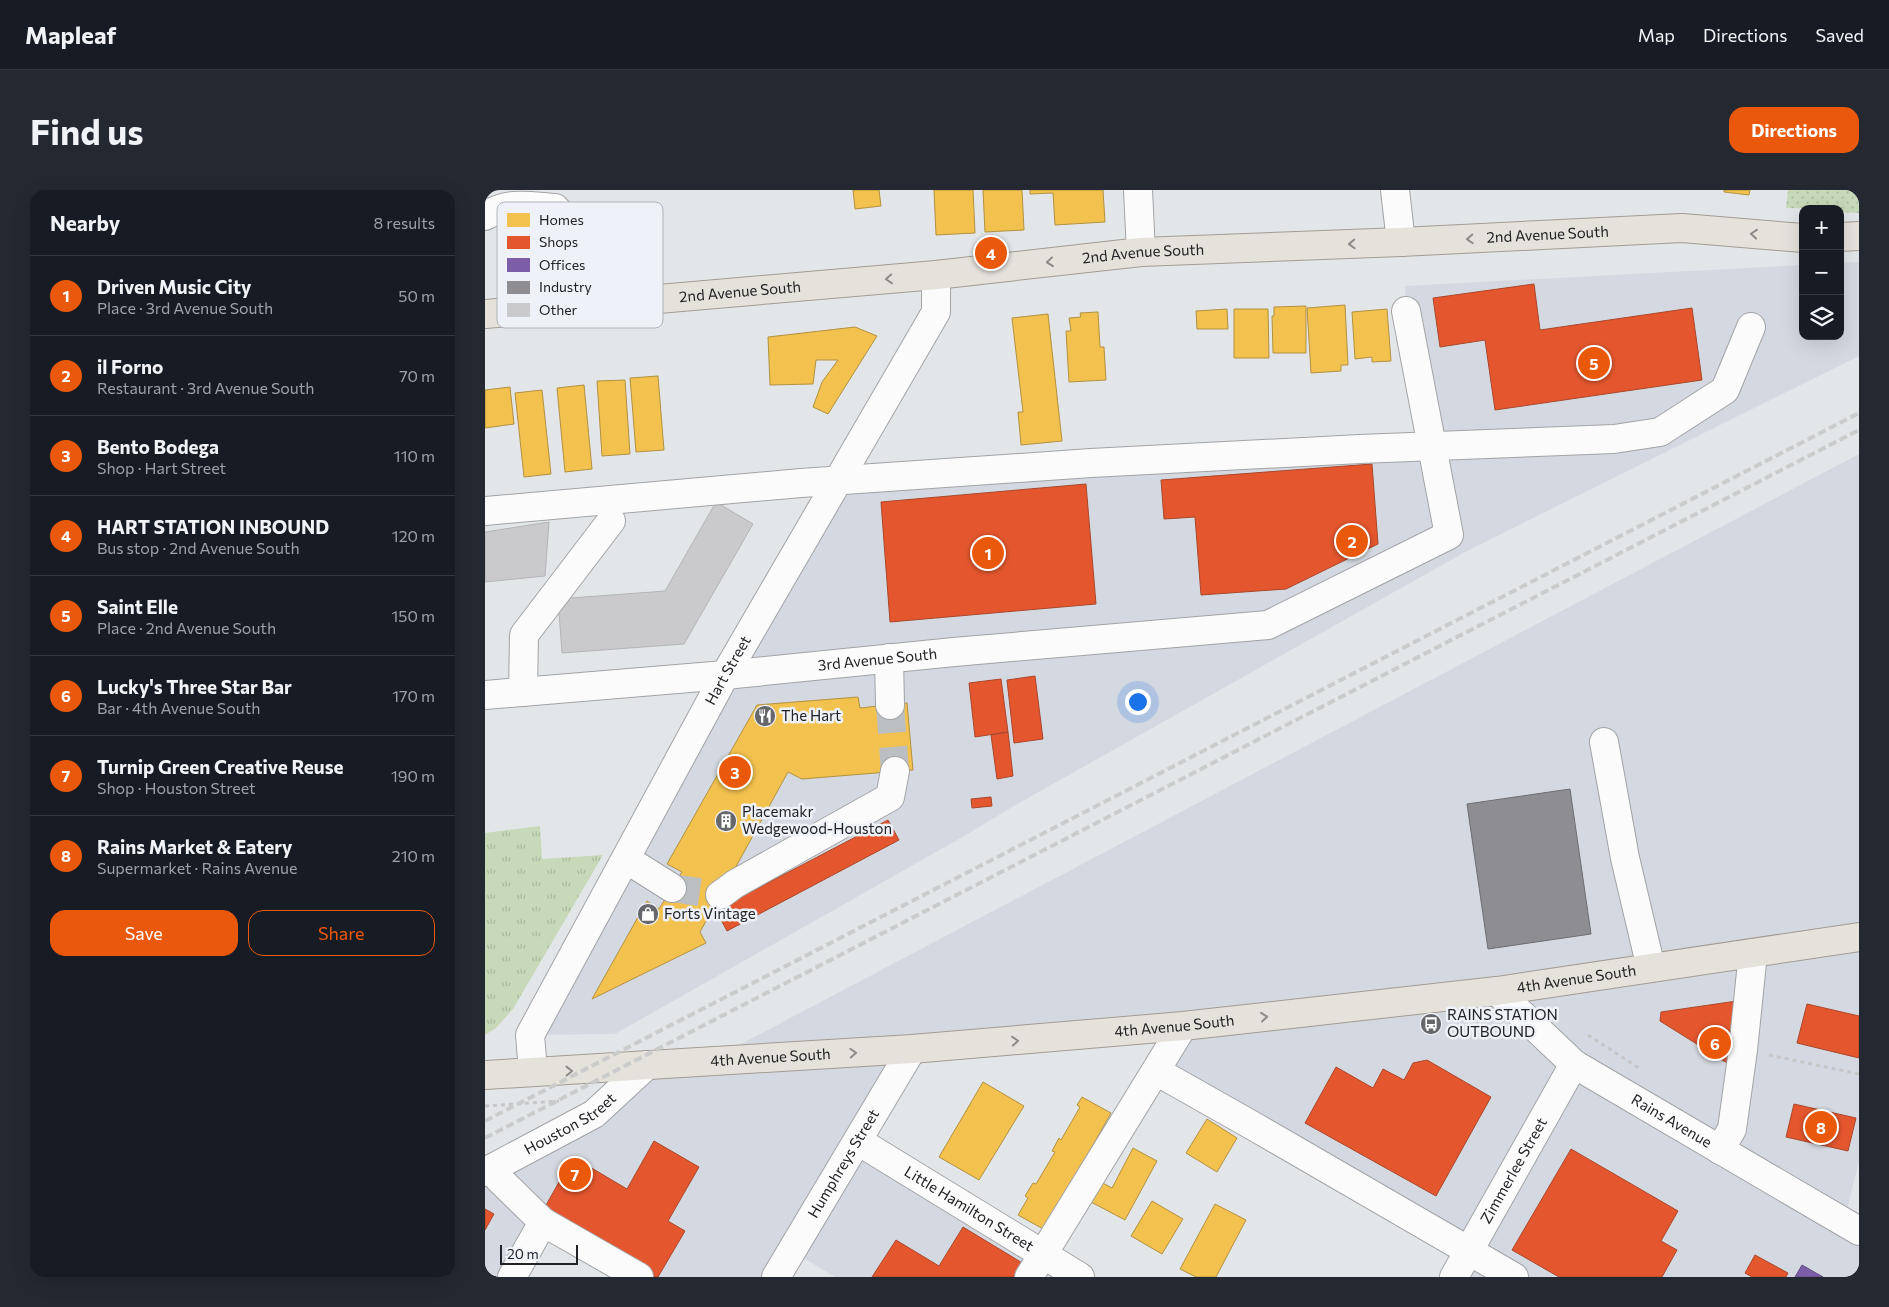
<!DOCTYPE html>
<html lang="en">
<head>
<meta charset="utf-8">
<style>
  :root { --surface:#171b24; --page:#242831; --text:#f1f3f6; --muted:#9ea1a6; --line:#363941; --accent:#ea580c }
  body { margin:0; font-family:Commissioner,sans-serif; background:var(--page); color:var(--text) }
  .controls { position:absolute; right:15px; top:15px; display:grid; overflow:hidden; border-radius:10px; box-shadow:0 5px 20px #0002 }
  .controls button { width:45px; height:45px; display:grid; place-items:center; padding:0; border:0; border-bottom:1px solid var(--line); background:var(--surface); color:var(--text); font:25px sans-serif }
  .scale { position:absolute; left:15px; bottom:12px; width:78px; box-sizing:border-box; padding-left:5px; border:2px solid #212225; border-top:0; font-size:14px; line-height:18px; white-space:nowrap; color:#212225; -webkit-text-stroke:4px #eef2f8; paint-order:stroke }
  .you { position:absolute; left:652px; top:511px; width:18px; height:18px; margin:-12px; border:4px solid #fff; border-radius:50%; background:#1a73e8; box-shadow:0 0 0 8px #1a73e833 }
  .badge { display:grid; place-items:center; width:32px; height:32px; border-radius:50%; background:var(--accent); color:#fff; font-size:16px; font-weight:700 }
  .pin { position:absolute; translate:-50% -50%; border:2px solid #fff; box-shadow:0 1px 5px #0006 }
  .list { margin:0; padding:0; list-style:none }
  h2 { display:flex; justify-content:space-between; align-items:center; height:65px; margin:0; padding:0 20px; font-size:21px }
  h2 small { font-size:16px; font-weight:400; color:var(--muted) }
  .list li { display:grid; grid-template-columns:32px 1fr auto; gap:15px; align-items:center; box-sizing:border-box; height:80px; padding:0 20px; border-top:1px solid var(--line) }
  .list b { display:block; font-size:19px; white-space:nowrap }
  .list p { margin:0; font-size:16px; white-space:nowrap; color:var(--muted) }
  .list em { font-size:16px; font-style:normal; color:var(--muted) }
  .actions { display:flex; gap:10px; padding:15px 20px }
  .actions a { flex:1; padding:11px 0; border:1px solid var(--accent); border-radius:15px; text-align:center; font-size:18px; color:var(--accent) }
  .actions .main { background:var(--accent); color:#fff }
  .icon { flex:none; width:28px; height:28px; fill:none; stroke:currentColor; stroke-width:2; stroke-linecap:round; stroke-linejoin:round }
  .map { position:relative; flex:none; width:1374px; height:1087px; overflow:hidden; border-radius:15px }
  header { display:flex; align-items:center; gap:30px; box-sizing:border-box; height:70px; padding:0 25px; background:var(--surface); border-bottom:1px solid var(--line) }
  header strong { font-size:24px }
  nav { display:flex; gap:28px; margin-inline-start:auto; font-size:18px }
  .intro { display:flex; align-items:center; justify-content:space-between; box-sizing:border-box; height:120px; padding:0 30px }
  h1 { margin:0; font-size:35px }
  .button { padding:12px 22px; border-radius:15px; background:var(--accent); color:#fff; font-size:18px; font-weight:700 }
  main { display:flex; gap:30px; padding:0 30px }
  aside { flex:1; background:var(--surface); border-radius:15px; box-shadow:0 5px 20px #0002 }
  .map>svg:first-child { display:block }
  .built { fill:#d4d8e0 }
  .grass { fill:url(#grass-dots) }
  .park { fill:url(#park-tufts) }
  .homes { fill:#f2c14e; stroke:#b39142 }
  .shops { fill:#e4572e; stroke:#aa472b }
  .offices { fill:#7b5ea7; stroke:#604c80 }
  .industry { fill:#8d8d92; stroke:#6d6d71 }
  .building { fill:#cacacc; stroke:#b4b4b6 }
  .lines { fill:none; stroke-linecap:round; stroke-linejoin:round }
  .minor-tunnel { stroke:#bcbfc2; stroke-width:28; stroke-dasharray:28 14; stroke-linecap:butt }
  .minor-casing { stroke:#a2a3a5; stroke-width:30 }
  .major-casing { stroke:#a29c92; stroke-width:30 }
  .path { stroke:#c6c6c8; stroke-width:3; stroke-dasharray:4 4; stroke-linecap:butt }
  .minor { stroke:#fbfbfc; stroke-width:28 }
  .major { stroke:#e5e1db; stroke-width:28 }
  .rail { stroke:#cacbcb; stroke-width:4; stroke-dasharray:8 4; stroke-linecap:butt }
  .oneway { stroke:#8d8b89 }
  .labels { text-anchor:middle; stroke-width:5; stroke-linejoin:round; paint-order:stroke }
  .street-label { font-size:15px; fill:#212225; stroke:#eef2f8 }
  .poi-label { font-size:15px; fill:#212225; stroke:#eef2f8; text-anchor:start }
  .key { fill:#eef2f8; stroke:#b0b4b9; stroke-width:1 }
  .key-label { font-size:14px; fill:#212225 }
</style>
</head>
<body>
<header>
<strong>Mapleaf</strong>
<nav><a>Map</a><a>Directions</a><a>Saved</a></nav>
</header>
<div class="intro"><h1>Find us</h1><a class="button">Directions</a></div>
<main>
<aside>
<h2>Nearby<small>8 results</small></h2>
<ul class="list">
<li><span class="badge">1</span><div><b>Driven Music City</b><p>Place · 3rd Avenue South</p></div><em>50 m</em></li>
<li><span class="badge">2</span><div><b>il Forno</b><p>Restaurant · 3rd Avenue South</p></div><em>70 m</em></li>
<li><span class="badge">3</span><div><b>Bento Bodega</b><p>Shop · Hart Street</p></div><em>110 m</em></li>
<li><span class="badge">4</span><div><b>HART STATION INBOUND</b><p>Bus stop · 2nd Avenue South</p></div><em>120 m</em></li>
<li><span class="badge">5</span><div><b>Saint Elle</b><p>Place · 2nd Avenue South</p></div><em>150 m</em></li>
<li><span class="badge">6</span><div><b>Lucky's Three Star Bar</b><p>Bar · 4th Avenue South</p></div><em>170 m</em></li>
<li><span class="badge">7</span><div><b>Turnip Green Creative Reuse</b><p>Shop · Houston Street</p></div><em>190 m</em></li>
<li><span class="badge">8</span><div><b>Rains Market &amp; Eatery</b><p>Supermarket · Rains Avenue</p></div><em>210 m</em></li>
</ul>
<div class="actions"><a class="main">Save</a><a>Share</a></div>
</aside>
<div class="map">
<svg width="1374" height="1087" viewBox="0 0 1374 1087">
  <defs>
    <pattern id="grass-dots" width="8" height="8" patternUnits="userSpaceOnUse" patternTransform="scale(1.25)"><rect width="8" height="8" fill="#c7d9b9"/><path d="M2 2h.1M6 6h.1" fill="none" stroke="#abba9f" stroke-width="1.8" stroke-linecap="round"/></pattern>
    <pattern id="park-tufts" width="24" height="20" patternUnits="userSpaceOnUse" patternTransform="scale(1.25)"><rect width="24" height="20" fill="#c7d9b9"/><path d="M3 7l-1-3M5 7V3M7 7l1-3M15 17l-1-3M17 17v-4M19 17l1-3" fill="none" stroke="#abba9f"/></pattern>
  </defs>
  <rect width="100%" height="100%" fill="#e3e6e9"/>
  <path class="built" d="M1374 72V166L982 361 534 613 481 645 130 844 45 845 352 291 947 258 921 121 920 96 1318 75V146H1355V73Z
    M1374 264V971L1359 1032 1374 1041V1087H969L984 1061 671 881 698 837 427 860 373 951 557 1065 544 1087H350L307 1061 291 1087H154L58 1032 27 1087H0V982L162 875 222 872Z"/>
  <path class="grass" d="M1303 0H1374V23L1355 22V19L1301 18Z"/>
  <path class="park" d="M55 636 57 669 118 665 28 819 11 838 0 845V643Z"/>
  <path class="homes" d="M368 0H394L396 16 370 19Z
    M449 0H488L490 43 451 45Z
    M498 0H537L539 40 500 42Z
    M545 0H618L620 32 570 35 568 3 545 4Z
    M1239 0H1265L1264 5 1239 2Z
    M860 115 863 175H856V181L826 183 822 118Z
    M821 116V163H788L787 126H789V117Z
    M742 119 743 139H712L711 121Z
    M749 119H783L784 168H749Z
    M902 119 906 171 887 172V167L870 169 867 122Z
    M613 122 615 157H619L621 190 584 192 581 141H586L584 128 596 127 595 123Z
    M563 124 577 251 536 255 533 222H538L527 128Z
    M370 137 392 146 343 224 328 217 337 192 353 170H331L328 194 285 195 283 147Z
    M173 186 179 260 151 262 145 188Z
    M140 190 145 264 117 266 112 191Z
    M99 195 107 279 80 282 72 198Z
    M25 197 29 234 0 238V200Z
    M57 200 66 284 39 287 30 203Z
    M373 507 375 518 422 513 428 580 317 589 303 582 215 742 221 753 107 809 162 711 174 719 197 682 182 674 272 515Z
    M498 892 539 916 494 990 454 967Z
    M597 907 626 923 560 1040 533 1025 543 1008 540 1006 548 993 551 994 570 962 567 961 574 948 576 950 595 917 592 915Z
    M722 929 752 948 732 982 701 963Z
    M648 958 672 971 640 1030 606 1012 616 992 627 998Z
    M667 1011 698 1029 677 1064 646 1046Z
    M730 1014 761 1030 731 1087H711L695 1079Z"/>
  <path class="shops" d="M1049 94 1055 140 1207 118 1217 190 1010 220 1000 150 955 157 948 108Z
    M887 274 893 354 801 399 716 405 710 327 679 329 676 290Z
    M601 294 611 414 405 432 396 312Z
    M550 486 558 549 529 553 522 490Z
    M516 489 523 542 490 547 484 493Z
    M523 542 528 586 512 589 506 545Z
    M506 607 507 616 487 618 486 609Z
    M403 630 414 650 242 741 231 720Z
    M1252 811 1247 876 1175 831 1176 822Z
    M1322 814 1374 826V868L1312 853Z
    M942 870 1006 907 951 1006 820 933 851 877 888 898 898 879 919 890 928 873Z
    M1309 914 1371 928 1363 961 1301 947Z
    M169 951 214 977 183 1031 200 1041 173 1087H162L55 1026 88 967 142 999Z
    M1086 959 1193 1021 1176 1051 1192 1060 1177 1087H1074L1027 1060Z
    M0 1019 9 1024 0 1040Z
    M478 1037 539 1074 531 1087H387L411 1050 454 1076Z
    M1270 1065 1303 1083 1301 1087H1267L1260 1083Z"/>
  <path class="offices" d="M1317 1075 1338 1087H1310Z"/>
  <path class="industry" d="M1085 599 1106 744 1003 759 982 614Z"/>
  <path class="building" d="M231 312 268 334 199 454 77 463 73 409 180 401Z
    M64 332 60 386 0 392V342Z"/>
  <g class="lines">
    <path class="minor-tunnel" d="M405 515 410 581
      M187 698 235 705"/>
    <g class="minor-casing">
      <g id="minor">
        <path d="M653 0 656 62"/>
        <path d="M910 0 916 52"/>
        <path d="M0 26C24 11 43 16 70 18L86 35 92 59 95 116"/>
        <path d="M0 321 316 293 606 273 875 259 1129 249 1175 242 1240 200 1266 137"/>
        <path d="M404 468 405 515"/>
        <path d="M38 502 39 445 126 331"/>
        <path id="s1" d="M0 505 240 485 469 462 783 435 964 345 921 121"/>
        <path d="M1119 552 1140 668 1166 778"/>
        <path d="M141 669 187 698"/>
        <path d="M235 705 250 694 405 607 410 581"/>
        <path id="s2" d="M1012 801 1089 874 1374 1041"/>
        <path id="s3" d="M48 881 45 845 240 485 451 122V85"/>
        <path d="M671 881 770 937 1029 1087"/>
        <path id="s4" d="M373 951 595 1087"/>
        <path d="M1235 960 1247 939 1258 860 1268 763"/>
        <path d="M8 978 14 989 58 1032 27 1087"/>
        <path id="s5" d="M0 982 109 924 162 875"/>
        <path d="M58 1032 154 1087"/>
        <path id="s6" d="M291 1087 427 859"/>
        <path d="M544 1087 698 836"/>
        <path id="s7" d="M969 1087 1089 874"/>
      </g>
    </g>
    <g class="major-casing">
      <g id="major">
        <path d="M1355 47 1374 46"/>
        <path id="s8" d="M0 124 451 85 656 62 916 52 1197 38 1318 48"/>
        <path id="s9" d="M0 885 427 859 698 836 1012 801 1374 747"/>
      </g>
    </g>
    <path class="path" d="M1103 845 1157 880
      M1284 865 1374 884
      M0 916 74 911"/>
    <use href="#minor" class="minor"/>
    <use href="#major" class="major"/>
    <path class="rail" d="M0 931 1374 223
      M0 948 1374 240"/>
  </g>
  <defs><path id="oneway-chevron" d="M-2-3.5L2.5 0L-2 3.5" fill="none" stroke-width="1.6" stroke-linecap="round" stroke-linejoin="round" transform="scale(1.25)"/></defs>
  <g class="oneway">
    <use href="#oneway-chevron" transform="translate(1269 44) rotate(-175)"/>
    <use href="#oneway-chevron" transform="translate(985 49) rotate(177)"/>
    <use href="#oneway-chevron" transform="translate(867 54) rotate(178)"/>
    <use href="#oneway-chevron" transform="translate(565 72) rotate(174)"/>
    <use href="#oneway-chevron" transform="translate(404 89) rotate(175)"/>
    <use href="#oneway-chevron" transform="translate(779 827) rotate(-6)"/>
    <use href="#oneway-chevron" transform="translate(530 851) rotate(-5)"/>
    <use href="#oneway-chevron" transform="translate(368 863) rotate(-3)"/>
    <use href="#oneway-chevron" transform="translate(84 881) rotate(-1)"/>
  </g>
  <defs>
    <g id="restaurant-disc" transform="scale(1.125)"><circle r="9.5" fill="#65676a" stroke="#eef2f8"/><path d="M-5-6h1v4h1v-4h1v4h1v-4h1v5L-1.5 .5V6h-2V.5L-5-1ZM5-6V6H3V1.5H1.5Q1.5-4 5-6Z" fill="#fff"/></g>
    <g id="building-disc" transform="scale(1.125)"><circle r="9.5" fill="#65676a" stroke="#eef2f8"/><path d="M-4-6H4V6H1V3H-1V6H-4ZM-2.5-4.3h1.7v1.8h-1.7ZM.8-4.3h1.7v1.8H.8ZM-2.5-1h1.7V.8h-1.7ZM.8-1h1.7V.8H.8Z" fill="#fff"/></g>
    <g id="shop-disc" transform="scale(1.125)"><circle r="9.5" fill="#65676a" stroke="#eef2f8"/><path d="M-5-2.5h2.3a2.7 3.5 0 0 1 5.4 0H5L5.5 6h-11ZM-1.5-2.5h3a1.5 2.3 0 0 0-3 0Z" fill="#fff"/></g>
    <g id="bus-disc" transform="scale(1.125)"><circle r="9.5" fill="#65676a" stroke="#eef2f8"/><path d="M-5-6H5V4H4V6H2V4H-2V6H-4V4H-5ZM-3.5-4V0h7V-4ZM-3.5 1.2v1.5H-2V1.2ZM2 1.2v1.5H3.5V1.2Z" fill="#fff"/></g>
  </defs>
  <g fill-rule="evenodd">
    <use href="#restaurant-disc" x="280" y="526"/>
    <use href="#building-disc" x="241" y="631"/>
    <use href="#shop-disc" x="163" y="724"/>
    <use href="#bus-disc" x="946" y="834"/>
  </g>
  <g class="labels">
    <g class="street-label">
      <text dy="5" stroke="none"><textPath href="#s8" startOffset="1066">2nd Avenue South</textPath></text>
      <text dy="5" stroke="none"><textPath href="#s8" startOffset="661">2nd Avenue South</textPath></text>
      <text dy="5" stroke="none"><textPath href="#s8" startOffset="256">2nd Avenue South</textPath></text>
      <text dy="5" stroke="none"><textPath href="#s1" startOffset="394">3rd Avenue South</textPath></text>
      <text dy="5" stroke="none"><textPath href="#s3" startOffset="451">Hart Street</textPath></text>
      <text dy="5" stroke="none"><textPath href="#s9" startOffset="1096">4th Avenue South</textPath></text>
      <text dy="5" stroke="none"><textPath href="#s9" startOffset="691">4th Avenue South</textPath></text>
      <text dy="5" stroke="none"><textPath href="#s9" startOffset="286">4th Avenue South</textPath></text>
      <text dy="5" stroke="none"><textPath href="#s2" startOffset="219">Rains Avenue</textPath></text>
      <text dy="5" stroke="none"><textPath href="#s5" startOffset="98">Houston Street</textPath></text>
      <text dy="5" stroke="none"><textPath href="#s6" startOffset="132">Humphreys Street</textPath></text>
      <text dy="5" stroke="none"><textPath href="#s7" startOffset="122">Zimmerlee Street</textPath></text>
      <text dy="5" stroke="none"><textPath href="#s4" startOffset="130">Little Hamilton Street</textPath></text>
    </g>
    <g class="poi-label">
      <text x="296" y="531">The Hart</text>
      <text x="257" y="627">Placemakr<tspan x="257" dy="17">Wedgewood-Houston</tspan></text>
      <text x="179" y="729">Forts Vintage</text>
      <text x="962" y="830">RAINS STATION<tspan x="962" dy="17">OUTBOUND</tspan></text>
    </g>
  </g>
  <rect x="12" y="12" width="166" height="126" rx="8" class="key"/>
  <rect x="22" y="23" width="23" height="14" fill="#f2c14e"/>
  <rect x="22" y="46" width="23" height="13" fill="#e4572e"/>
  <rect x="22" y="68" width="23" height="14" fill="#7b5ea7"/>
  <rect x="22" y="91" width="23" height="13" fill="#8d8d92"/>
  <rect x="22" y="113" width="23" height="14" fill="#cacacc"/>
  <g class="key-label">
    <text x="54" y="35">Homes</text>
    <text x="54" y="57">Shops</text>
    <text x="54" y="80">Offices</text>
    <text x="54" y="102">Industry</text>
    <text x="54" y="125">Other</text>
  </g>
</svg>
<div class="controls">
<button>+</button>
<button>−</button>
<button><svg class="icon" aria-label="layers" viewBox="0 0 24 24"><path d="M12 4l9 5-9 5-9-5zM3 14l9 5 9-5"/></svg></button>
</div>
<div class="scale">20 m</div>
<div class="you"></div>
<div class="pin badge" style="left:503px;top:363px">1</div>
<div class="pin badge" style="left:867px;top:351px">2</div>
<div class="pin badge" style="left:250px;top:582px">3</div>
<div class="pin badge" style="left:506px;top:63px">4</div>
<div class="pin badge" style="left:1109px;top:173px">5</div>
<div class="pin badge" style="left:1230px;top:853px">6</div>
<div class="pin badge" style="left:90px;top:984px">7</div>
<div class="pin badge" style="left:1336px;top:937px">8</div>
</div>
</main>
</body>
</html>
